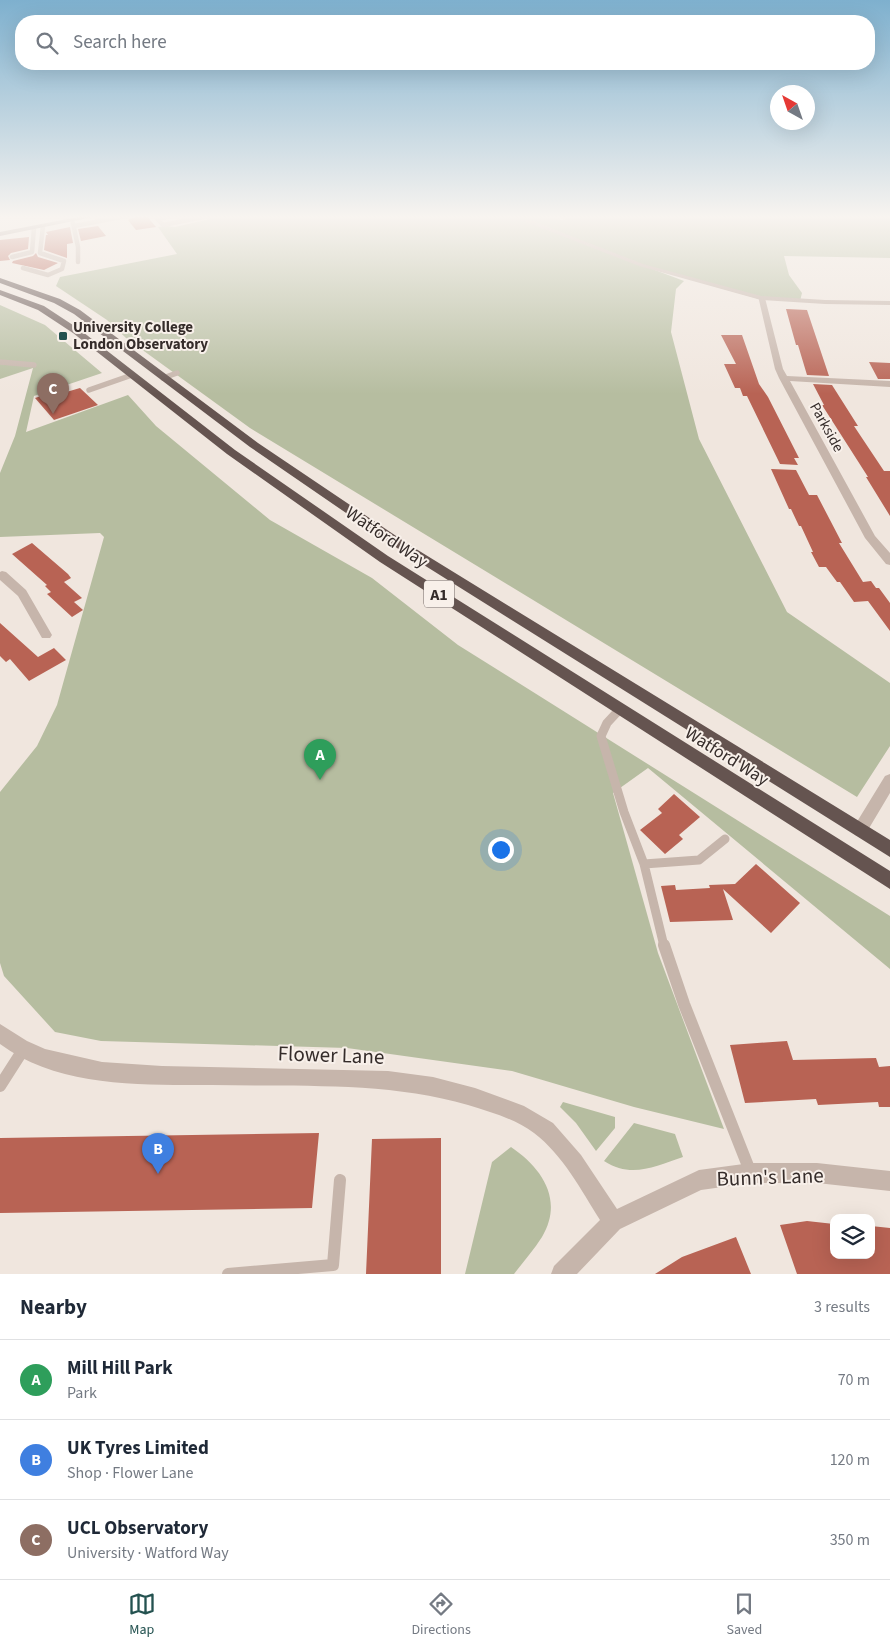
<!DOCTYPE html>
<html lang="en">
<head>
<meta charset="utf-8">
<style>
  :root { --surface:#fff; --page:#f2f2f3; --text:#1f2937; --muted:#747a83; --line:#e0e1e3; --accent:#245250 }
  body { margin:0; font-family:"Source Sans 3",sans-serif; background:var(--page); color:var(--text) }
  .controls { position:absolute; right:15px; bottom:15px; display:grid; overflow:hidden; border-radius:10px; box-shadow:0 5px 20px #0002 }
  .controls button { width:45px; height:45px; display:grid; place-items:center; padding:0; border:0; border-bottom:1px solid var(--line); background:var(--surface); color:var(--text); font:25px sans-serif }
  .compass { position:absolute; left:770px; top:85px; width:45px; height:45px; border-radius:50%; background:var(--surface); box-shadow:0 5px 20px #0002; rotate:320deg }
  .you { position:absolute; left:500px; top:849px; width:18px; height:18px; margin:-12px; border:4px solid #fff; border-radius:50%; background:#1a73e8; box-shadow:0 0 0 8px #1a73e833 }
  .badge { display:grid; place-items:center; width:32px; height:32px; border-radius:50%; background:var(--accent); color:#fff; font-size:16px; font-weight:700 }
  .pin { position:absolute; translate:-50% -41px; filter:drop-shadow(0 1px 2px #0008) }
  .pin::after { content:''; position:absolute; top:26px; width:18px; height:15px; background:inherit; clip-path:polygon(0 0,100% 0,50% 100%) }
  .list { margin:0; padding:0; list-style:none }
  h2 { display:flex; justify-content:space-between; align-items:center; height:65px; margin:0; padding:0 20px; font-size:21px }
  h2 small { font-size:16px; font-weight:400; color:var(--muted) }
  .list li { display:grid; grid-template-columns:32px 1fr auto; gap:15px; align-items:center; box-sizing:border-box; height:80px; padding:0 20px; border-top:1px solid var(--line) }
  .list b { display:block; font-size:19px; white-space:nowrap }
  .list p { margin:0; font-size:16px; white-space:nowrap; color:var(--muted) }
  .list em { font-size:16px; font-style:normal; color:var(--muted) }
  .icon { flex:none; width:28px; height:28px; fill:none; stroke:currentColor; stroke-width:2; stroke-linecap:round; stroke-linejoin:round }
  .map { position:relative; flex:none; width:890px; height:1274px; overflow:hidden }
  .search { position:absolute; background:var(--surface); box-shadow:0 5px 20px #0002; left:15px; right:15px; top:15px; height:55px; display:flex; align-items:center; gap:12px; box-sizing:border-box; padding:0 18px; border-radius:20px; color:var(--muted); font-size:19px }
  .sheet { height:305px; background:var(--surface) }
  nav { display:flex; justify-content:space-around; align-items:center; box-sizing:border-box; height:70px; border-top:1px solid var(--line); background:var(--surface); font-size:14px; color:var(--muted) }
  nav a { display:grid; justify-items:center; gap:2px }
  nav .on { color:var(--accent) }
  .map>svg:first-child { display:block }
  .green { fill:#b6bda0 }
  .building { fill:#b86354 }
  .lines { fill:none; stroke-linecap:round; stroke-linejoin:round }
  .service-far3 { stroke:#c6b5ab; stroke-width:4.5 }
  .service-far2 { stroke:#c6b5ab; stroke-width:5.5 }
  .service-far1 { stroke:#c6b5ab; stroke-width:9 }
  .service { stroke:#c6b5ab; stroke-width:12 }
  .minor { fill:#c6b5ab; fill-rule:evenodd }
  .tertiary { fill:#c6b5ab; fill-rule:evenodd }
  .secondary { fill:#9a857d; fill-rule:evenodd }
  .trunk { fill:#655450; fill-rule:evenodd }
  .poi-dot { fill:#245250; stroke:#f8f0ea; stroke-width:2 }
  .labels { text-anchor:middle; stroke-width:4; stroke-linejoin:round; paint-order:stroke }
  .far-poi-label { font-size:15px; font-weight:bold; fill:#352c2a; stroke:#f8f0ea; text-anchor:start }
  .far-street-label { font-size:15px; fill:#352c2a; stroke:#f8f0ea }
  .shield { fill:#f8f0ea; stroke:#706764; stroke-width:1 }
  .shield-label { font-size:16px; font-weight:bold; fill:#352c2a }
  .street-label { font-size:18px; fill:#352c2a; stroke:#f8f0ea }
  .near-street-label { font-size:21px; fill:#352c2a; stroke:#f8f0ea }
</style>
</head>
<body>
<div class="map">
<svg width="890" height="1274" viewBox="0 0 890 1274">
  <rect width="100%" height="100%" fill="#f0e6de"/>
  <path class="green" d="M228 215H512L565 234 517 215H536L561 220 592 215H890V258L784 256 789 275 802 293 800 301 759 299 647 267 684 281 676 289 671 332 699 439 787 612 890 683V746L857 797 250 428 126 338 107 320 56 286 60 277 177 254 158 227 166 226 175 227Z
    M0 305 45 325 102 373 34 396 26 432 128 395 156 426 270 520 372 578 458 645 890 916V969L648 768 613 793 658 953 724 1129 634 1107 512 1071 347 1048 101 1041 55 1032 4 976 0 963V792L37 746 57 705 104 537 100 533 0 537V473L15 436 33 368 0 379Z
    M563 1102 615 1117V1128L596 1151 576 1123 560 1107Z
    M634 1123 675 1134 683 1157C655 1166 632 1179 604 1161Z
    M511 1147C542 1168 564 1200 542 1237 534 1250 523 1262 514 1274H465L492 1162Z"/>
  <path class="building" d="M146 215 156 227 136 230 128 220 135 217Z
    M98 226 106 236 81 241 78 229Z
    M70 227 73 243 67 244V258L44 250 46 235H48L46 232Z
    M29 237 28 249 11 253 8 256 10 260 0 261V240Z
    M36 253 38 257 58 263 44 270 12 263 13 261 33 256Z
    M786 309 807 310 829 376 807 375 798 345H796Z
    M721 335H742L759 384 768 397 799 458H794L798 465 780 464 747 396H743L740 388H735L724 364H736Z
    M869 362 890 363V379H878Z
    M813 384 832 385 858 426H854L884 471H890V516L866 477H868L822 405H824Z
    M80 388 98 405 54 420 35 398 59 390 63 393Z
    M771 469 796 470 809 495H817L842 543H839L863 582 871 581 876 588H879L890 603V631L868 601 854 602 840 582H837L826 567H819L811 552H813L801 526H799L791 509H789Z
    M32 543 68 574 71 578 64 582 82 598 74 602 83 610 72 617 47 594 51 592 45 586 47 585 12 554Z
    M0 623 38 657 54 648 66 660 29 681 10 659 6 662 0 656Z
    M674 794 700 817 679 835 683 839 665 854 640 830 662 813 658 809Z
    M756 864 800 903 771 933 723 889 733 920 670 922 661 886 675 885 676 890 710 888 709 885 735 884Z
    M787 1041 793 1060 876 1058 879 1067 890 1066V1107H879L878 1102 818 1105 816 1099 745 1103 730 1045Z
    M319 1133 312 1208 0 1213V1138Z
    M441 1138V1274H366L372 1139Z
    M807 1221 834 1224V1255H871V1226L890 1228V1274H797L780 1225Z
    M736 1237 751 1274H655L682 1257Z"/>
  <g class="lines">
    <path class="service-far3" d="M154 215 163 225 213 215
      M157 219 176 215
      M73 223 78 247V262
      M74 226 131 215
      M12 257 32 252 34 228
      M23 268 48 275 62 269 64 261 40 253 43 226"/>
    <path class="service-far2" d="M0 362 34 365
      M163 378 177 373
      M89 390 132 375"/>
    <path class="service-far1" d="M620 709 607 723 601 736 624 812 644 864 699 860 725 839
      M644 864 664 946"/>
    <path class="service" d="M664 945 684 1004 750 1171
      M0 1086 23 1050
      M228 1274 333 1265 340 1180"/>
    <path class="minor" d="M758 296 765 298 783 369 787 376 890 381V387L790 381 875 536 890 553V565L886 564 865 538 779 378 775 369Z
      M2 571 6 572 26 590 52 635 50 638H42L18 596 0 580V572Z
      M890 774V793L865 835 860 837 855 835 852 830 855 825 885 776Z"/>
    <path class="tertiary" d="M508 215H517L643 264 761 296 825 300 890 301V305L825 304 761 300 639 266Z
      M0 1024 27 1041 45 1049 102 1062 162 1066 388 1071 433 1077 475 1088 524 1106 553 1123 581 1155 617 1209 699 1170 751 1163H817L890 1171V1191L817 1183H751L701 1190 620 1229 577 1274H551L554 1266 600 1220C581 1190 563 1155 534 1133 515 1119 491 1112 468 1105 386 1081 296 1087 212 1085 142 1085 59 1088 0 1044Z"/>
    <path class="secondary" d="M88 215H103L0 236V232Z"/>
    <path class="trunk" d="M0 278 60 299 80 310 258 443 408 544 890 840V857L400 550 250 447 74 314 54 303 0 283Z
      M0 290 44 306 79 329 235 450 388 556 890 871V889L380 562 227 454 73 333 38 310 0 295Z"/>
  </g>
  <linearGradient id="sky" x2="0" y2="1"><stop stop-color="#7eb0ce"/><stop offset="0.55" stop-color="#f8f4f0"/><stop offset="1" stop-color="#f8f4f0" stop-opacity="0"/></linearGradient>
  <rect width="890" height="394" fill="url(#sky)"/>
  <rect class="poi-dot" x="58" y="331" width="10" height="10" rx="2.5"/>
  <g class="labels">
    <g class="far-poi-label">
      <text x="73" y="332">University College<tspan x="73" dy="17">London Observatory</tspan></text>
    </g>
    <g class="far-street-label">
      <text transform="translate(827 427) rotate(61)" y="5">Parkside</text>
    </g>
    <rect class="shield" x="424" y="580.5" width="30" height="27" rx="4"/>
    <g class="shield-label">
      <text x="439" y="600">A1</text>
    </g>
    <g class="street-label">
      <text transform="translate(387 537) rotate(34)" y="6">Watford Way</text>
      <text transform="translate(727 756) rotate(32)" y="6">Watford Way</text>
    </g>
    <g class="near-street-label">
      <text transform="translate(331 1055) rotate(2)" y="7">Flower Lane</text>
      <text transform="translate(770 1177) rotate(-2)" y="7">Bunn's Lane</text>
    </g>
  </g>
</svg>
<div class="controls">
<button><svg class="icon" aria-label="layers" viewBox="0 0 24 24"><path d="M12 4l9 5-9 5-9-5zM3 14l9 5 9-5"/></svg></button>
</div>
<svg class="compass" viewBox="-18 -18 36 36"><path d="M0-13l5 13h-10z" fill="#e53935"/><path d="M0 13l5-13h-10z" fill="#747a83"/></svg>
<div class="you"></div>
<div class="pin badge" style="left:320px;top:780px;background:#2e9e5b">A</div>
<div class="pin badge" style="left:158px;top:1174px;background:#3f7fe0">B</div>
<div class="pin badge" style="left:53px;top:414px;background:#8d6e63">C</div>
<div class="search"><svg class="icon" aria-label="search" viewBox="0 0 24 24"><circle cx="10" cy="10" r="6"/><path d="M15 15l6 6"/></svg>Search here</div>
</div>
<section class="sheet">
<h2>Nearby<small>3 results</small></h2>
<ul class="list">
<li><span class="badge" style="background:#2e9e5b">A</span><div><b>Mill Hill Park</b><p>Park</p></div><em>70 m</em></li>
<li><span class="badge" style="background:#3f7fe0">B</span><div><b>UK Tyres Limited</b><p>Shop · Flower Lane</p></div><em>120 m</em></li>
<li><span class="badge" style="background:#8d6e63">C</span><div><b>UCL Observatory</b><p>University · Watford Way</p></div><em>350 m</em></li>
</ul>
</section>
<nav>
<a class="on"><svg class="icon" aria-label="map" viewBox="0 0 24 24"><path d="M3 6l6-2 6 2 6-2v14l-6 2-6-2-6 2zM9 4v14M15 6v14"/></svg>Map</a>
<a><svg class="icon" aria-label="directions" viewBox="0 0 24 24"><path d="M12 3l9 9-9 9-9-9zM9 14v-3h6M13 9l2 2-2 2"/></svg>Directions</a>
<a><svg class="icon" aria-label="saved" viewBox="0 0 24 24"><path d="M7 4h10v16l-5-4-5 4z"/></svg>Saved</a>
</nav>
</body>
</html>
